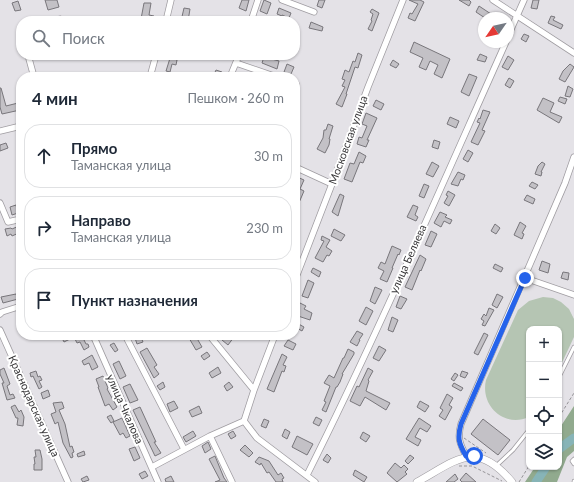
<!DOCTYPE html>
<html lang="ru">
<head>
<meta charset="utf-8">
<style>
  :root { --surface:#fff; --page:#f6f6f7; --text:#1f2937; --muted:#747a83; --line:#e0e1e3 }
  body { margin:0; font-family:Lato,sans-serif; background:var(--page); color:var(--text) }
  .controls { position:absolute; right:12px; bottom:12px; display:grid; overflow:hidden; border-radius:8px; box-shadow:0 1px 3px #0004 }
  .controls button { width:36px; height:36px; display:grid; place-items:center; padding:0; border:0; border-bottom:1px solid var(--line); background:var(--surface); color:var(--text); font:20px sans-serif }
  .compass { position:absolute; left:478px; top:12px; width:36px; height:36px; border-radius:50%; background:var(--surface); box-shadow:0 1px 3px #0004; rotate:236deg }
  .stop { position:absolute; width:12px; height:12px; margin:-9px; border:3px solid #2563eb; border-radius:50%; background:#fff }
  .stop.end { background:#2563eb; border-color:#fff; box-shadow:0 1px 4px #0008 }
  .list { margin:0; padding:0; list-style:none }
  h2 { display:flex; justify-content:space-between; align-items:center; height:52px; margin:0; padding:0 16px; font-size:17px }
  h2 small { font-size:13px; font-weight:400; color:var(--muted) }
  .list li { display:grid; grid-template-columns:26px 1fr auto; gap:12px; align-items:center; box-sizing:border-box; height:64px; margin:0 8px 8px; padding:0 8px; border:1px solid var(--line); border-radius:16px }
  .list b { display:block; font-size:15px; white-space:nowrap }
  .list p { margin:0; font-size:13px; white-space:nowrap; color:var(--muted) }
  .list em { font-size:13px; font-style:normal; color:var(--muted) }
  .icon { flex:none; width:22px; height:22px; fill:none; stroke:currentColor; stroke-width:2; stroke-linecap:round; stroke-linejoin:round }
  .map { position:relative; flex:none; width:574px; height:482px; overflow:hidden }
  .search { position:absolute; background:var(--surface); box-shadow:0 1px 3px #0004; left:16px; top:16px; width:284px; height:44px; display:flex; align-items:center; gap:10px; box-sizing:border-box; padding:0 14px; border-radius:16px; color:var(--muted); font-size:15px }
  .panel { position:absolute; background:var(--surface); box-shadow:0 1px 3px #0004; left:16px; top:72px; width:284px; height:268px; border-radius:16px }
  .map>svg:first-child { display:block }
  .green { fill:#b5c5b3 }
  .forest { fill:#91aa8e }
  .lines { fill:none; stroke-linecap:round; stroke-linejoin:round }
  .river { stroke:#87b4b7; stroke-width:9 }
  .building { fill:#c3c1c6; stroke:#78767b }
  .service-casing { stroke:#9f9ca1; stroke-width:4.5 }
  .minor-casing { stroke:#9f9ca1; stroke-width:7 }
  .tertiary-casing { stroke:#9f9ca1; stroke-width:8 }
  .path { stroke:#959397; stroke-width:1; stroke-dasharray:3 2; stroke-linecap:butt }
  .service { stroke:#fff; stroke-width:3 }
  .minor { stroke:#fff; stroke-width:5.5 }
  .tertiary { stroke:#fff; stroke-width:7 }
  .route { stroke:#2563eb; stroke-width:5 }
  .labels { text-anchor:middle; stroke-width:4; stroke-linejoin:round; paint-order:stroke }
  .street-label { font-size:11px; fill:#373638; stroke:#fff }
</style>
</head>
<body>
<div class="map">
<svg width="574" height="482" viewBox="0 0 574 482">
  <rect width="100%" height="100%" fill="#e4e2e7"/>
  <path class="green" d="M543 297 553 298 561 302 569 309 574 319V337L559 369V329H529V417C504 428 480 406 486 380L518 310 529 301Z"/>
  <path class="forest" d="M574 406V451L567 457 557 482H525L535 467H559V429Z"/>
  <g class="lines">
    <path class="river" d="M559 449 574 438
      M536 482 546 467"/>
  </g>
  <path class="building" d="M45 0H57L59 7 48 10Z
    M242 0H249L246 11 239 8Z
    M264 0 271 3 267 14 260 11Z
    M319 0H325L322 8 317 6Z
    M409 0H420L424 2 415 21 408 18 410 13 412 14 418 4Z
    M459 0H469L471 2 469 6Z
    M533 0H539L537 9 531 8Z
    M18 1 21 10 15 11 12 3Z
    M144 3H151L149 15 154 16 153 21 141 19Z
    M479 6 491 14 488 18H485L476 12Z
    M184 8 190 9 188 21H181Z
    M279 8 291 13 289 18 282 15V16L277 14Z
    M372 9 379 13 372 31 368 29 372 21 371 20 373 14 370 12Z
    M551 16 555 17 553 20 563 25 561 29 548 23Z
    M311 22 323 27 322 31 309 28Z
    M524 34 529 36 526 42 521 39Z
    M414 42 450 59 442 78 434 74 438 65 430 61 426 70 419 67 423 58 410 52Z
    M358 53 362 55 358 68 355 67 346 94H347L342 107 336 104 345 87 342 86 345 80 342 79 345 70 349 72 353 61 355 62Z
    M480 54 487 57 485 62 477 60Z
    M171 55H176L175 59 177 60 176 65 172 64 170 72 166 71Z
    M508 56 514 60 508 70 502 67Z
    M264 57 279 61 277 69 262 63Z
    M393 60 399 64 396 68 390 65Z
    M287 64 294 67 291 74 284 72Z
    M570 64 574 67 565 82 559 79 563 71Z
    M216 70 222 72 220 77H213Z
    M469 74 477 77 469 96 461 92Z
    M509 78 514 81 510 88 505 85Z
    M568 86 573 89 570 97 565 96Z
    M0 88H1L6 106 18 103 20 110 2 114 0 107Z
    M560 97 567 99 565 104 558 101Z
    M543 98 554 103 550 112 562 117 559 123 537 110Z
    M376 100 384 104 381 110 373 106Z
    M483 110 490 112 482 130 485 131 478 145 471 142 480 123 477 122 479 118 480 119Z
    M366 113 377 118 367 140H369L366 147 357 144 359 137 362 138 367 126 362 124Z
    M450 117 459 121 456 128 447 124Z
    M328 124 333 126 329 139H330L329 145 325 153 317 149 323 138 324 130H326Z
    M434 140 440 142 438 149 432 147Z
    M6 143 8 148 0 151V145Z
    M468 150 473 153 468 162 463 159Z
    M359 152 366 156 363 163 360 162 352 182 344 179 350 163 354 164Z
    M432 162 439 166 433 177 426 174Z
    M542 162 545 164 541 172H542L541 176 535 174 538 166Z
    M458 172 465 175 463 180 461 179 458 186 451 184Z
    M295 176 304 180 300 189 304 191 295 212Z
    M532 182 538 185 535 189 529 186Z
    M424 184 429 186 424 198 419 196Z
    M448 191 455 195 449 206 444 203 448 196 446 195Z
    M340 194 344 196 338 216 332 212Z
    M527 195 535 199 533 204 524 200Z
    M16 205 18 213 12 215 10 207Z
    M413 205 418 207 415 215 418 217 416 221 407 217Z
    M440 212 447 215 445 217 452 220 450 224 444 221 441 227 434 223Z
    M520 222 526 226 522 233 524 234 522 239 514 235Z
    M495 224 500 228 496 234 491 231Z
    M21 225V232L12 236 11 234 7 236 5 229 11 228 12 229Z
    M334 229 345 235 341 241 331 236Z
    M431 231 437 234 431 247 425 245Z
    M322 236 330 240 326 247 332 251 329 256 327 255 323 262 315 258 324 241 321 240Z
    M392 246 401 250 399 255 398 254 392 268H393L387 282 380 279 384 271 378 268 381 262 385 264Z
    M420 255 426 259 421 271 420 270 412 290 405 287Z
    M542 261 550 264 548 273 539 270Z
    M495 264 503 268 501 272 493 268Z
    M313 268 321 272 319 277 311 272Z
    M563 272 569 273 568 280 561 278Z
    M308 280 314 283 308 298 302 296Z
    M375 287 382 290 375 304 370 301Z
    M16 294 18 299 3 303 1 297Z
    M497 294 503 297 497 308 492 305Z
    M400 296 407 299 401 309 396 307Z
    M300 303 306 306 304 309 312 313 310 320 295 315Z
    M366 307 373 311 366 325 359 321Z
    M489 308 494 310 485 326 482 325 484 321 481 319 484 314 486 316Z
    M392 317 398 320 393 332 388 330Z
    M295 322 304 327 302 331 295 327Z
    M357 331 363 334 359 340H360L357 346 350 342Z
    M484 333 488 335 478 355 474 353Z
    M69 335 70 339 64 342 62 338Z
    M134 335H140L143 342 137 344Z
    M193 335H195L202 347 196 350 189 338Z
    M226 335H231L234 337 228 345 222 340Z
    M82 336 86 344H88L89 347 84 350 80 342 77 343 75 339Z
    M288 340 296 344 293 350 284 346Z
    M114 343 118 350 115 352 110 345Z
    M379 346 386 350 379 361 373 358Z
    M147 348 157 365 154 367 159 374 154 378 140 352Z
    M348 349 354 352V354L342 374H343L340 382 337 387H336L326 412 322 410 326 402 324 401 330 386 324 383 329 375 334 378 343 358H344Z
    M207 352 210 356 204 360 201 356Z
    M282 354 287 357 283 365 286 366 284 372 282 371 274 392 267 389Z
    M92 355 98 367 92 370 89 363 84 365 82 361Z
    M119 361 126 376 120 379 113 364Z
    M218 367 221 373 212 378 209 373Z
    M4 368 10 384 7 386 10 395 13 394 15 398 7 400 2 383H4L0 374V370Z
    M368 368 373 371 368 380 369 381 366 391 390 403 386 410 365 397 360 406 350 401 357 386 359 387Z
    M36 371 38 377 40 376 42 380 39 381 42 387 39 389 33 376 31 377 30 373Z
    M462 371 468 373 465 378 460 376Z
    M455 373 458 375 454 381 451 379Z
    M103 376 108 388 107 389 117 407 113 410 109 404 105 406 98 387H99L96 379Z
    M163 382 165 387 160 390 157 386Z
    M229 382 233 387 227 391 224 386Z
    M454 383 463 388 461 391 452 386Z
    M130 384 138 400 130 403 123 387Z
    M48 390 50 396 43 399 41 393Z
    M447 394 453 398 449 405 452 407 445 420 439 416 443 410 440 408Z
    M174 401 178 408 170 412 167 404Z
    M420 401 429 406 425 412 417 407Z
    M62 402 64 408 59 410 65 424 70 447 72 446 74 452 72 453 73 457 71 458 63 443 58 422 55 424 51 414 56 412 53 403Z
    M15 405 19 412 21 410 24 417 23 426 17 425 18 418H16L11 407Z
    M199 406 202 413 192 417 189 411Z
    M140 407 156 442H154L161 453 155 456 133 410Z
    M111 415 114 421 111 423 107 417Z
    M316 417 322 420 319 426 313 423Z
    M122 418 130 436 126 438 123 433 120 435 113 422Z
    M419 418 431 426 427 432 420 428 415 437 421 440 418 446 406 439Z
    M264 419 269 421 266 428 261 426Z
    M483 419 510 440 498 455 471 434Z
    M285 429 290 432 287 439 282 436Z
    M193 431 196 436 186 442 183 437Z
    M233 431 236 436 231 439 228 434Z
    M363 432 370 436 366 442 360 438Z
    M297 436 313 444 307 455 292 447Z
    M208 442 211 449 205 453 202 446Z
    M245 445 253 453 249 457 240 450Z
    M135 447 140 458 134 461 129 449Z
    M35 450H40L42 459V470H34V464H35L34 457H36Z
    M84 451 85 455 78 457 77 454Z
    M327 454 331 458 328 463 323 460Z
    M410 455 414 458 408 464 405 461Z
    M215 456 224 478 227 482H215L220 480 209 459Z
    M259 457 269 461 278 475 281 473 284 478 282 479 283 482H276L269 472 267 473 261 463 260 465 255 462Z
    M395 463 401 468 404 465 408 469 405 472 407 474 397 482 387 473Z
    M355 470 367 477 364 482 353 475Z
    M145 471 148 476 142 479 139 474Z
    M466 473 476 482H462L460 480Z
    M455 474 458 479 454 482H446Z
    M87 476 89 480 83 482 81 479Z
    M171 476 174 482H166L165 479Z"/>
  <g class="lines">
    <g class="service-casing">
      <path id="service" d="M559 377 574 347
        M574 459 572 461 574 464
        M496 466 513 450 529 430
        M574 482V481"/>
    </g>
    <g class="minor-casing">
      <path id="minor" d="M282 0 314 12
        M493 0 574 53
        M53 21 60 19
        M166 21 171 0
        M251 21 258 0
        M508 36 524 0
        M28 55 34 77
        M236 63 277 77
        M150 77 156 55
        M230 77 239 55
        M295 83 296 84
        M0 131 21 126
        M295 167 332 184
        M0 203 8 222 21 219
        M525 278 574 295
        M295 280 332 184 368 87 403 0
        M0 314 2 312 21 306
        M0 330 68 482
        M93 335 158 482
        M125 335 184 449
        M209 335 254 390
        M275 335 254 390 244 421 257 438 315 482
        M210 436 232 482
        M466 456C460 444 457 438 461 424L565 183 574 157
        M152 467 210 436 244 421
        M307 475C378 333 441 187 506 42"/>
    </g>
    <g class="tertiary-casing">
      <path id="tertiary" d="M417 482C457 460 476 439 512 482"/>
    </g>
    <path class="path" d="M559 417 574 393
      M464 438 486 453
      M459 466H472L502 481
      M519 482 529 466"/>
    <use href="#service" class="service"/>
    <use href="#minor" class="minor"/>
    <use href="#tertiary" class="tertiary"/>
  </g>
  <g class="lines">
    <path class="route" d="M474 456H466C459 444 457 438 461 424L525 278"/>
  </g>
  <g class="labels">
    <g class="street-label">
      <text transform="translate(348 140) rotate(-70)" y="4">Московская улица</text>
      <text transform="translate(408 259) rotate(-66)" y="4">улица Беляева</text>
      <text transform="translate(34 406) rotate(66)" y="4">Краснодарская улица</text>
      <text transform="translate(125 409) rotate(66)" y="4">улица Чкалова</text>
    </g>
  </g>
</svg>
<div class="controls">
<button>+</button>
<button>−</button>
<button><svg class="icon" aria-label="locate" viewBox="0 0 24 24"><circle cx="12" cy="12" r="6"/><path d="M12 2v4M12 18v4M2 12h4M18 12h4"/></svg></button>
<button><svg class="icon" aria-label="layers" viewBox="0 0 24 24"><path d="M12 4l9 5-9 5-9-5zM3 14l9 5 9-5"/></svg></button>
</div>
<svg class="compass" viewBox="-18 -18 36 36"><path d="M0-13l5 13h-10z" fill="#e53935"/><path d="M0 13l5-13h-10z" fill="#747a83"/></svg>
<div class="stop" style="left:474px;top:456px"></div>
<div class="stop end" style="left:525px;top:278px"></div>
<div class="search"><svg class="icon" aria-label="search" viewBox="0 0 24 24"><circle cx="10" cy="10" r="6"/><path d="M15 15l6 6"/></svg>Поиск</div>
<section class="panel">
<h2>4 мин<small>Пешком · 260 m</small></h2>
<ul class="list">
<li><svg class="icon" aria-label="ahead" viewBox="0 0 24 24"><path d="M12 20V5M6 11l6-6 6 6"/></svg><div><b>Прямо</b><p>Таманская улица</p></div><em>30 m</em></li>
<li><svg class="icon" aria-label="right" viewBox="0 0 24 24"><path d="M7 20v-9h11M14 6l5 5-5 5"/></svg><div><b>Направо</b><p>Таманская улица</p></div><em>230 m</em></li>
<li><svg class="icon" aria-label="arrive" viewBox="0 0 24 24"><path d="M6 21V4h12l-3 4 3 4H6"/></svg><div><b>Пункт назначения</b></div></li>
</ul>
</section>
</div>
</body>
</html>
